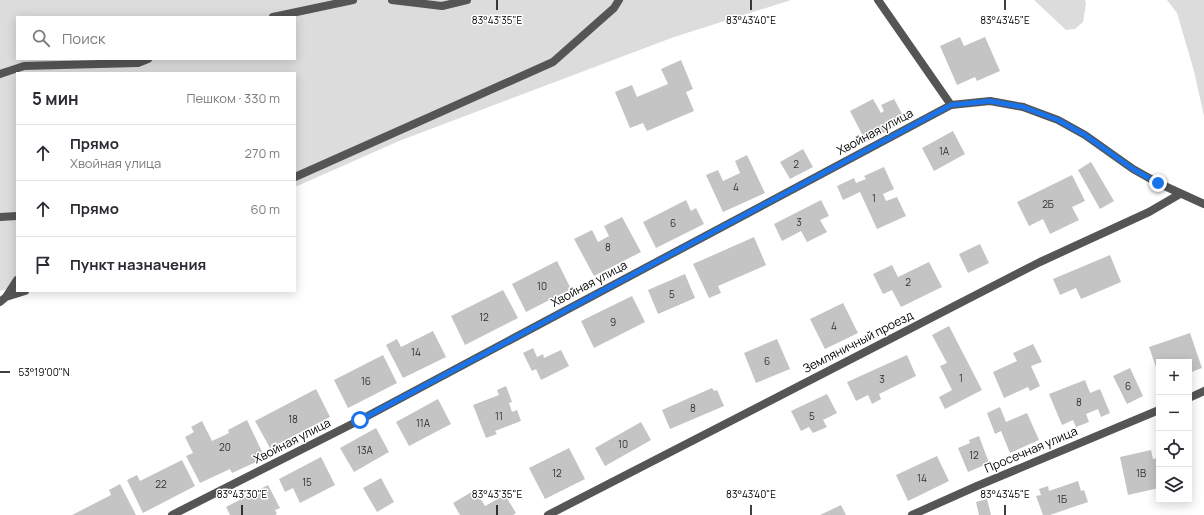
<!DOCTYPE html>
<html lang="ru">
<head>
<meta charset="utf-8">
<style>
  :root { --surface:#fff; --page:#f2f2f3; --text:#2b2b33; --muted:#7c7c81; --line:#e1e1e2 }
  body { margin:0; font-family:Manrope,sans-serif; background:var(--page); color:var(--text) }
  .controls { position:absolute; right:12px; bottom:12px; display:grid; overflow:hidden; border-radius:0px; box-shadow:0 2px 10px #0003 }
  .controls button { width:36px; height:36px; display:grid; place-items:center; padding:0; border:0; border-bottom:1px solid var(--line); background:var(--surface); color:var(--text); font:20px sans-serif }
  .stop { position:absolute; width:12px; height:12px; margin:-9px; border:3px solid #1a73e8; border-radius:50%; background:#fff }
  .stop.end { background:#1a73e8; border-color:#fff; box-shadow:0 1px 4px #0008 }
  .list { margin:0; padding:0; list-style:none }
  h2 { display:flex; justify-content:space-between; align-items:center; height:52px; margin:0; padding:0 16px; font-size:17px }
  h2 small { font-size:13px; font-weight:400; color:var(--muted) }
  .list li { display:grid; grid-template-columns:26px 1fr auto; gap:12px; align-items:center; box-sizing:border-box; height:56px; padding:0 16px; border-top:1px solid var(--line) }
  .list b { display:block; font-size:15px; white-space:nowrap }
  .list p { margin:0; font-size:13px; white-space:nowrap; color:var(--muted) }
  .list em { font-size:13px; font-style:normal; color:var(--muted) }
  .icon { flex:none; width:22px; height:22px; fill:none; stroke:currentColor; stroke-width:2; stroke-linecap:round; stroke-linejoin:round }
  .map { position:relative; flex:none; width:1204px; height:515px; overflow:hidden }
  .search { position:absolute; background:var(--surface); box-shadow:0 2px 10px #0003; left:16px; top:16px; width:280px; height:44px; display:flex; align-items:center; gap:10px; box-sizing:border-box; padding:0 14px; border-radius:0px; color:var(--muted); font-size:15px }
  .panel { position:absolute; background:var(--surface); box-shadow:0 2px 10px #0003; left:16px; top:72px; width:280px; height:220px; border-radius:0px }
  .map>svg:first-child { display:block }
  .green { fill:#dcdcdc; fill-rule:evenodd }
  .building { fill:#c4c4c4 }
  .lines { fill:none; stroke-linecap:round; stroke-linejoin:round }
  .service { stroke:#555; stroke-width:8 }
  .minor { stroke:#555; stroke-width:8 }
  .route { stroke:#1a73e8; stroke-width:5 }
  .ticks { fill:none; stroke:#000; stroke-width:1.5 }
  .labels { text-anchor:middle; stroke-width:3; stroke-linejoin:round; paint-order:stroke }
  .number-label { font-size:10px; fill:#313131 }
  .street-label { font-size:12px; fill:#000; stroke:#fff }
  .ticks-label { font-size:10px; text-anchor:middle; fill:#000; stroke:#fff; stroke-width:3; stroke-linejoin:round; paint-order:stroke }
</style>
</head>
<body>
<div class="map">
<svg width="1204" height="515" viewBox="0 0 1204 515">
  <rect width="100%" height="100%" fill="#fff"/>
  <path class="green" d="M0 0H791L674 37 399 141 295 187V73H17V286L0 291ZM17 17H295V59H17Z
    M1034 0H1085L1086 4 1083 22 1075 29 1066 30Z
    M1167 0H1204V116L1194 71 1177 13Z"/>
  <path class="building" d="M960 37 964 46 985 37 1000 71 977 81 975 77 957 85 940 46Z
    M681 60 693 89 686 92 694 111 647 131 643 123 630 128 615 92 632 85 637 97 668 84 661 69Z
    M873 99 881 113 884 111 881 105 894 99 906 121 866 142 850 111Z
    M953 131 965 154 934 171 922 148Z
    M803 149 813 167 790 179 780 162Z
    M747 155 765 193 723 212 706 175 718 170 723 181 740 173 735 161Z
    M1091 162 1114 201 1100 209 1078 170Z
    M884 167 894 189 883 194 886 201 897 197 906 216 877 229 860 192 843 200 837 186 854 178 856 183 866 179 864 176Z
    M1072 175 1085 201 1072 207 1079 220 1050 234 1043 219 1029 226 1017 202Z
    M686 200 691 211 696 208 704 224 656 248 643 222Z
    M821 200 829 216 820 220 827 232 807 242 801 231 782 241 774 224Z
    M622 217 641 252 594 276 574 239 592 230 598 242 609 236 604 226Z
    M754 237 766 265 718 286 721 293 709 298 693 264Z
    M980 244 989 263 968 273 959 254Z
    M1110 255 1121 282 1081 299 1076 288 1060 295 1053 279Z
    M557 261 571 289 526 312 512 284Z
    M929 262 942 287 901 307 892 290 883 294 873 274 892 265 898 277Z
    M685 274 695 298 658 314 648 290Z
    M503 290 518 318 465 345 451 316Z
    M632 296 645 322 594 348 581 321Z
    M843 303 858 333 825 349 810 319Z
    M949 326 982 390 945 409 939 397 952 390 940 366 947 363 932 335Z
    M433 331 446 357 403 378 386 345 397 339 401 347Z
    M1190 333 1202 368 1189 373V362H1159V376L1149 347Z
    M777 339 790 369 756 383 744 353Z
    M1033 344 1042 362 1031 366 1040 386 1030 391 1028 387 1004 398 993 372 1017 361 1013 353Z
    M533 348 537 357 543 354 544 358 561 350 569 366 541 380 536 369 532 371 523 353Z
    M383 355 397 383 348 408 334 380Z
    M907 355 916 376 879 394 881 399 872 404 868 395 856 401 847 382Z
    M1130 368 1143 396 1127 404 1113 376Z
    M1085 380 1090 393 1100 389 1110 413 1101 417 1098 409 1086 414 1089 422 1076 427 1073 420 1062 425 1049 394Z
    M506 386 512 402 509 403 512 412 517 410 521 421 495 431 497 434 486 438 473 405 499 395 497 390Z
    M712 388 714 391 717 390 724 406 670 429 662 410Z
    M316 389 330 417 270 448 255 421Z
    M827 394 837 413 823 420 827 427 813 433 809 427 801 431 791 411Z
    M438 399 451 424 409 446 396 422Z
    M1000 407 1006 422 1027 413 1039 440 1010 453 1001 431 995 434 987 413Z
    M247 420 265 458 232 473 230 469 200 483 186 456 193 453 185 437 194 432 191 427 202 421 212 441 229 433 228 430Z
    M641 422 651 440 605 466 595 448Z
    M376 428 389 452 354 472 340 448Z
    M979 436 989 463 968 472 958 448 970 443 969 440Z
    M569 448 585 479 545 499 529 468Z
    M1151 450 1153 459 1159 458V488L1128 495 1120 457Z
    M937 456 949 481 908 501 896 475Z
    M321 457 335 485 300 503 293 488 285 492 279 479Z
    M182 460 195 486 143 513 127 480 137 475 140 481Z
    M381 478 394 502 377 512 363 488Z
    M1078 481 1081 491 1084 490 1088 502 1050 515H1043L1036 496 1041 495 1039 489 1048 486 1049 491Z
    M120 484 136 515H72L111 495 109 490Z
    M268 485 280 508 275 510 277 514 275 515H230L226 507Z
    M475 490 485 506 505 495 516 513 513 515H460L453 503Z
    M987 499 991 515H979L976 502Z
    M841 505 846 515H820Z"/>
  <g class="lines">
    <path class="service" d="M392 0 442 6 467 0
      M878 0 951 105
      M273 17 353 0
      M0 74 24 66 138 63 148 59
      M1023 107 1058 120 1085 135 1133 169 1158 183 1204 204
      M295 177 553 62 614 8 619 0
      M0 217 17 216
      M6 297 17 280
      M0 302 6 297 25 291"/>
    <path class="minor" d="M1189 398 1204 391
      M172 515 360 420 951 105 990 101 1023 107
      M548 515 1040 262 1149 212 1180 194
      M912 515 977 486 1159 410"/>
  </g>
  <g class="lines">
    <path class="route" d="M360 420 951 105 990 101 1023 107 1058 120 1085 135 1133 169 1158 183"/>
  </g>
  <path class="ticks" d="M497 0V10M751 0V10M1005 0V10M0 372H10M242 505V515M497 505V515M751 505V515M1005 505V515"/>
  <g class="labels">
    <g class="number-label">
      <text x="944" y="155">1А</text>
      <text x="796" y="168">2</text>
      <text x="736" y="191">4</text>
      <text x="874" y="202">1</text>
      <text x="1048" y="208">2Б</text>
      <text x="799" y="226">3</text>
      <text x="673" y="227">6</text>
      <text x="608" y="251">8</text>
      <text x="908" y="286">2</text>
      <text x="542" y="290">10</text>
      <text x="672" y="298">5</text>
      <text x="484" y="321">12</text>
      <text x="613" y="326">9</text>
      <text x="834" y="330">4</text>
      <text x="416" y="356">14</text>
      <text x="767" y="365">6</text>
      <text x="961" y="382">1</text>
      <text x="882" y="383">3</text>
      <text x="366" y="385">16</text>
      <text x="1128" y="390">6</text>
      <text x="1079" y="406">8</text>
      <text x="693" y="412">8</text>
      <text x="499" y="420">11</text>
      <text x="812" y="420">5</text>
      <text x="293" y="423">18</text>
      <text x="423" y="427">11А</text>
      <text x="623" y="448">10</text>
      <text x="225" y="451">20</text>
      <text x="365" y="454">13А</text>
      <text x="974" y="459">12</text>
      <text x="557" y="477">12</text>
      <text x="1141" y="477">1В</text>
      <text x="922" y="482">14</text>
      <text x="307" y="486">15</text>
      <text x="161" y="488">22</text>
      <text x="1062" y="503">1Б</text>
    </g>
    <g class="street-label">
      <text transform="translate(875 132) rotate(-28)" y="4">Хвойная улица</text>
      <text transform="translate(589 284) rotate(-28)" y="4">Хвойная улица</text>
      <text transform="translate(858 342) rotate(-27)" y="4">Земляничный проезд</text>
      <text transform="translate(292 441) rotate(-27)" y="4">Хвойная улица</text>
      <text transform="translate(1031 450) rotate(-23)" y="4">Просечная улица</text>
    </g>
  </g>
  <g class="ticks-label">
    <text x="497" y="24">83°43'35"E</text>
    <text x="751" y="24">83°43'40"E</text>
    <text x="1005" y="24">83°43'45"E</text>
    <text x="44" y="376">53°19'00"N</text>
    <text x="242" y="498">83°43'30"E</text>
    <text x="497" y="498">83°43'35"E</text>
    <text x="751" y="498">83°43'40"E</text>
    <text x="1005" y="498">83°43'45"E</text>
  </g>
</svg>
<div class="controls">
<button>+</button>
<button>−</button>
<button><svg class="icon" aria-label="locate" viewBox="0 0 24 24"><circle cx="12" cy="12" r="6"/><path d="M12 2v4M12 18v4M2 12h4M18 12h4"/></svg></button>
<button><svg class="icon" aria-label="layers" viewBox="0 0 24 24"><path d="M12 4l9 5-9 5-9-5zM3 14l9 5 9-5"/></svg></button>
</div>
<div class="stop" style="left:360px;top:420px"></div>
<div class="stop end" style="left:1158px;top:183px"></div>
<div class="search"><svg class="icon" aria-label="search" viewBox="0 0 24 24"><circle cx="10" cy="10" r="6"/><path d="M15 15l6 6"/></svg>Поиск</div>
<section class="panel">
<h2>5 мин<small>Пешком · 330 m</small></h2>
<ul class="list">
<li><svg class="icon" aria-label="ahead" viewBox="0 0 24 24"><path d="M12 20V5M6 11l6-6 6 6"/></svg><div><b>Прямо</b><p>Хвойная улица</p></div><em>270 m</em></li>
<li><svg class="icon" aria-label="ahead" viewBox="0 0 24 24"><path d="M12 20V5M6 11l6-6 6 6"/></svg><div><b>Прямо</b></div><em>60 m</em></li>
<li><svg class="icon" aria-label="arrive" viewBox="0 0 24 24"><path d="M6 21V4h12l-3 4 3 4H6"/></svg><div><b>Пункт назначения</b></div></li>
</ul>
</section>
</div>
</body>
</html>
